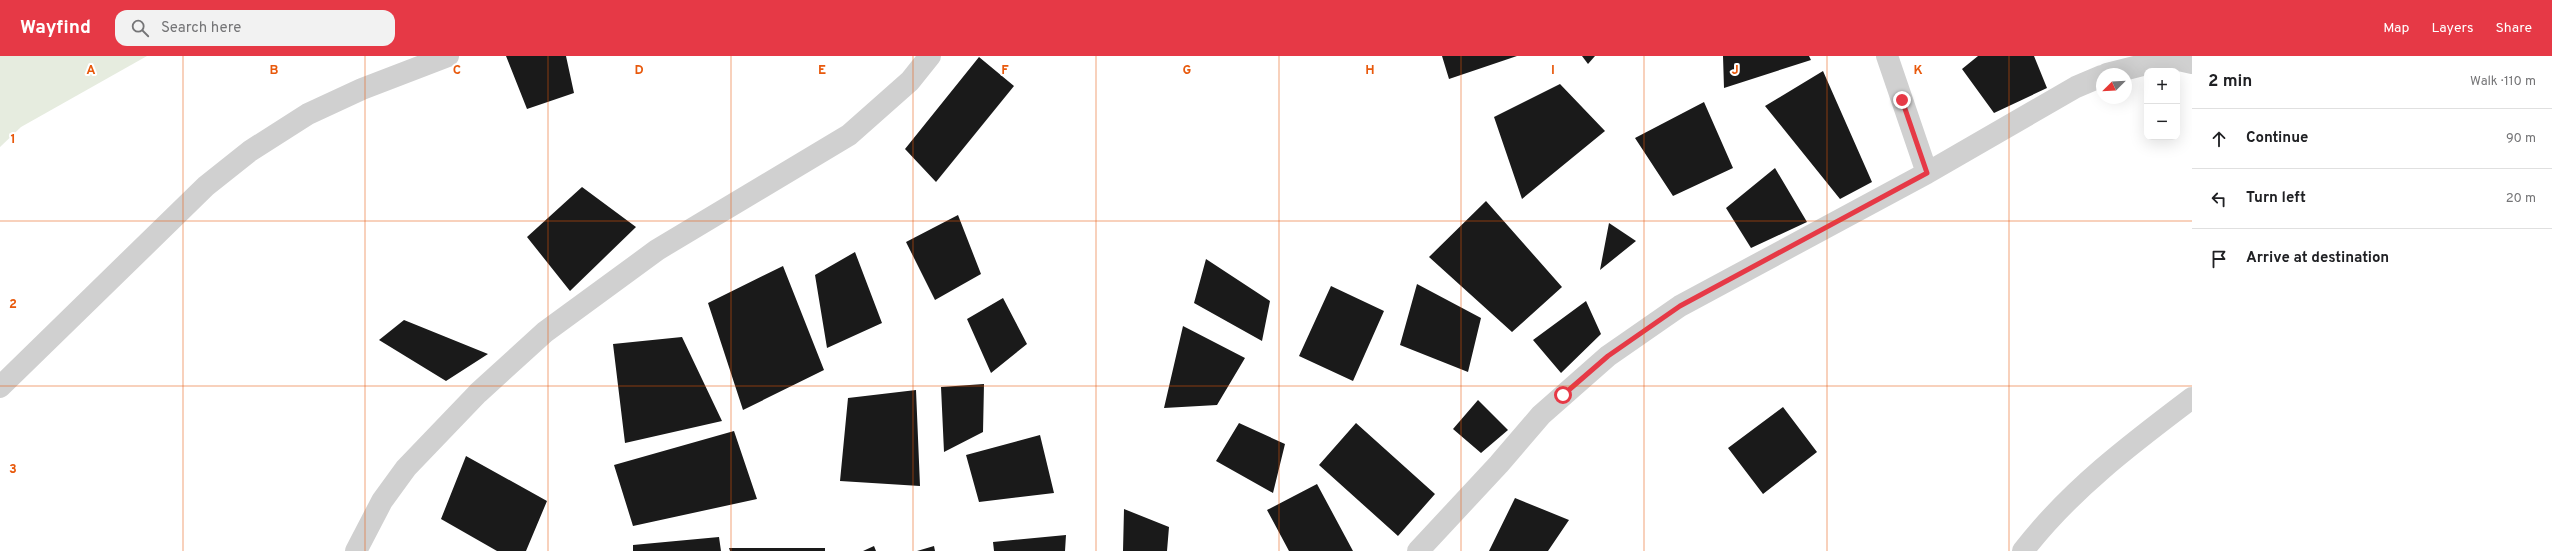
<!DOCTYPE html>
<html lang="en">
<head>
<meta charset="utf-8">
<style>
  :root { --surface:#fff; --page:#f2f2f2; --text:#202124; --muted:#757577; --line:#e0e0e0; --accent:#e63946 }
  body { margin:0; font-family:Overpass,sans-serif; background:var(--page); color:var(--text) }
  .controls { position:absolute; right:12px; top:12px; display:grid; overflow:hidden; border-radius:8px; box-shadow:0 4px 16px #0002 }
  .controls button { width:36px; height:36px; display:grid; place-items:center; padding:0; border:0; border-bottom:1px solid var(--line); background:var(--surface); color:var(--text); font:20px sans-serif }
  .compass { position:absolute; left:2096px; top:12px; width:36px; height:36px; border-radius:50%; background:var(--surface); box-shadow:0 4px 16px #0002; rotate:246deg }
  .stop { position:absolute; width:12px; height:12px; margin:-9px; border:3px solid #e63946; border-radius:50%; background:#fff }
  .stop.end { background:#e63946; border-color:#fff; box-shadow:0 1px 4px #0008 }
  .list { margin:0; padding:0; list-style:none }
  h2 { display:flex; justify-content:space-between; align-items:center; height:52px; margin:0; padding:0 16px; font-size:17px }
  h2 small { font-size:13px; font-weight:400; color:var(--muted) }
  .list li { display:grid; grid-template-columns:26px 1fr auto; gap:12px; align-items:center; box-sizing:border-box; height:60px; padding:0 16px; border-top:1px solid var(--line) }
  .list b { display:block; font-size:15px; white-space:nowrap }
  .list em { font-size:13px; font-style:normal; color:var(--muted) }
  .icon { flex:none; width:22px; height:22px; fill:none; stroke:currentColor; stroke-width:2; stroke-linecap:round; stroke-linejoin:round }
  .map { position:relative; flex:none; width:2192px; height:495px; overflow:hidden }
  header { display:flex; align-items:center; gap:24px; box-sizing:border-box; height:56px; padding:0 20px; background:var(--accent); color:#fff }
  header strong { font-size:19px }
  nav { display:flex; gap:22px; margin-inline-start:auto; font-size:14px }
  .search { width:280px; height:36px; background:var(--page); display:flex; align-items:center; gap:10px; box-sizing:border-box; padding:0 14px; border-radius:12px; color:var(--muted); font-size:15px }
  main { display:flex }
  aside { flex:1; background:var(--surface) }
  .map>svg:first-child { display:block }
  .green { fill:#e6ecdf }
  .building { fill:#1a1a1a }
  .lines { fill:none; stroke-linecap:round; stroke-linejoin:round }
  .street { stroke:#d0d0d0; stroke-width:22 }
  .route { stroke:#e63946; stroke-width:5 }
  .grid { fill:none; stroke:#e8590c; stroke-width:1; stroke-opacity:0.55 }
  .grid-label { font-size:13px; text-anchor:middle; font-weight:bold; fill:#e8590c; stroke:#fff; stroke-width:4; stroke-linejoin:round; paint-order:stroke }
</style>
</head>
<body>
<header>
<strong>Wayfind</strong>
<div class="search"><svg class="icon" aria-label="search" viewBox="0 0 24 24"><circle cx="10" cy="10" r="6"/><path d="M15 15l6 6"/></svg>Search here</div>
<nav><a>Map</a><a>Layers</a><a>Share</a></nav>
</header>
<main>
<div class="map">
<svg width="2192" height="495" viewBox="0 0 2192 495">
  <rect width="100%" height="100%" fill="#fff"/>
  <path class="green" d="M0 0H147L21 71 0 91Z"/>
  <path class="building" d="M506 0H566L574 37 527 53Z
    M1442 0H1517L1449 23Z
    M1582 0H1595L1588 8Z
    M1723 0H1809L1811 4 1724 32Z
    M1978 0H2034L2047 32 1994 57 1962 13Z
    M979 1 1014 30 936 126 905 93Z
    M1823 15 1872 126 1840 143 1765 50Z
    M1560 28 1605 75 1522 143 1494 61Z
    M1704 46 1733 112 1673 140 1635 82Z
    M1775 112 1807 166 1751 192 1726 152Z
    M582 131 636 171 570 235 527 181Z
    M1486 145 1562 231 1512 276 1429 201Z
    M958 159 981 218 935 244 906 186Z
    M1609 167 1636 185 1600 214Z
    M855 196 882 267 827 292 815 219Z
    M1206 203 1270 245 1262 285 1194 247Z
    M783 210 824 314 743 354 708 247Z
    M1417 228 1481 262 1468 316 1400 289Z
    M1331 230 1384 255 1353 325 1299 300Z
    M1003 242 1027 288 991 317 967 263Z
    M1586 245 1601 278 1561 317 1533 284Z
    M404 264 488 298 446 325 379 284Z
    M1183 270 1245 302 1217 349 1164 352Z
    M682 281 722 365 625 387 613 288Z
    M984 328 983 376 944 396 941 331Z
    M916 334 920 430 840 425 848 342Z
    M1478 344 1508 374 1481 397 1453 373Z
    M1783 351 1817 396 1763 438 1728 392Z
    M1239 367 1285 388 1273 437 1216 405Z
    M1356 367 1435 438 1398 480 1319 409Z
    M734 375 757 443 633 470 614 409Z
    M1040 379 1054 437 979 446 966 399Z
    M466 400 547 445 526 495H497L441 463Z
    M1317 428 1353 495H1289L1267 454Z
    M1515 442 1569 464 1548 495H1489Z
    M1124 453 1169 471 1167 495H1123Z
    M1066 479 1065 495H994L993 486Z
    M719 481 721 495H633V489Z
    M874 490 876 495H863Z
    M934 490 935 495H917Z
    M729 492H825V495H730Z"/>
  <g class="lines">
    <path class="street" d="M1887 0 1927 117
      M2107 18 2170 2 2192 7
      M0 331 206 130 250 95 308 58 362 33 448 0
      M356 495 382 445 406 412 478 337 545 276 657 194 849 79 910 25 930 0
      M1418 495 1499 408 1541 359 1608 300 1680 250 1927 117 2076 31 2102 20
      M2023 495C2070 434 2131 388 2192 342"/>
  </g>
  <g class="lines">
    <path class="route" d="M1563 339 1608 300 1680 250 1927 117 1902 44"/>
  </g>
  <path class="grid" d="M183 0V495M365 0V495M548 0V495M731 0V495M913 0V495M1096 0V495M1279 0V495M1461 0V495M1644 0V495M1827 0V495M2009 0V495M0 165H2192M0 330H2192"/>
  <g class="grid-label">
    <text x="91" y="18">A</text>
    <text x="274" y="18">B</text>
    <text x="457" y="18">C</text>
    <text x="639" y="18">D</text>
    <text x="822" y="18">E</text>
    <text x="1005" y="18">F</text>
    <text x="1187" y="18">G</text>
    <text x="1370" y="18">H</text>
    <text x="1553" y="18">I</text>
    <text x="1735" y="18">J</text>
    <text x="1918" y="18">K</text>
    <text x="13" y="87">1</text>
    <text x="13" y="252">2</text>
    <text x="13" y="417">3</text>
  </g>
</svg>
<div class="controls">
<button>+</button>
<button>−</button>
</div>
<svg class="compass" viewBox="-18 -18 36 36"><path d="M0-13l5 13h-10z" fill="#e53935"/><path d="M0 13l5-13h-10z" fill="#757577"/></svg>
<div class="stop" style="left:1563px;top:339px"></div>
<div class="stop end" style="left:1902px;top:44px"></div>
</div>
<aside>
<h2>2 min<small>Walk · 110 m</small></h2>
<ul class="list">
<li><svg class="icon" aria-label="ahead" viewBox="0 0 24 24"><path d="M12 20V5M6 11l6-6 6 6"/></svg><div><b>Continue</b></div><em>90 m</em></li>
<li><svg class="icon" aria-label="left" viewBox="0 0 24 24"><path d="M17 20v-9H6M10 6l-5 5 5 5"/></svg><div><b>Turn left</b></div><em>20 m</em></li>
<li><svg class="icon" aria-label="arrive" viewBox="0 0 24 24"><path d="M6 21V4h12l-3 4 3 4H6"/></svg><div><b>Arrive at destination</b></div></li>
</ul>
</aside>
</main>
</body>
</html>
